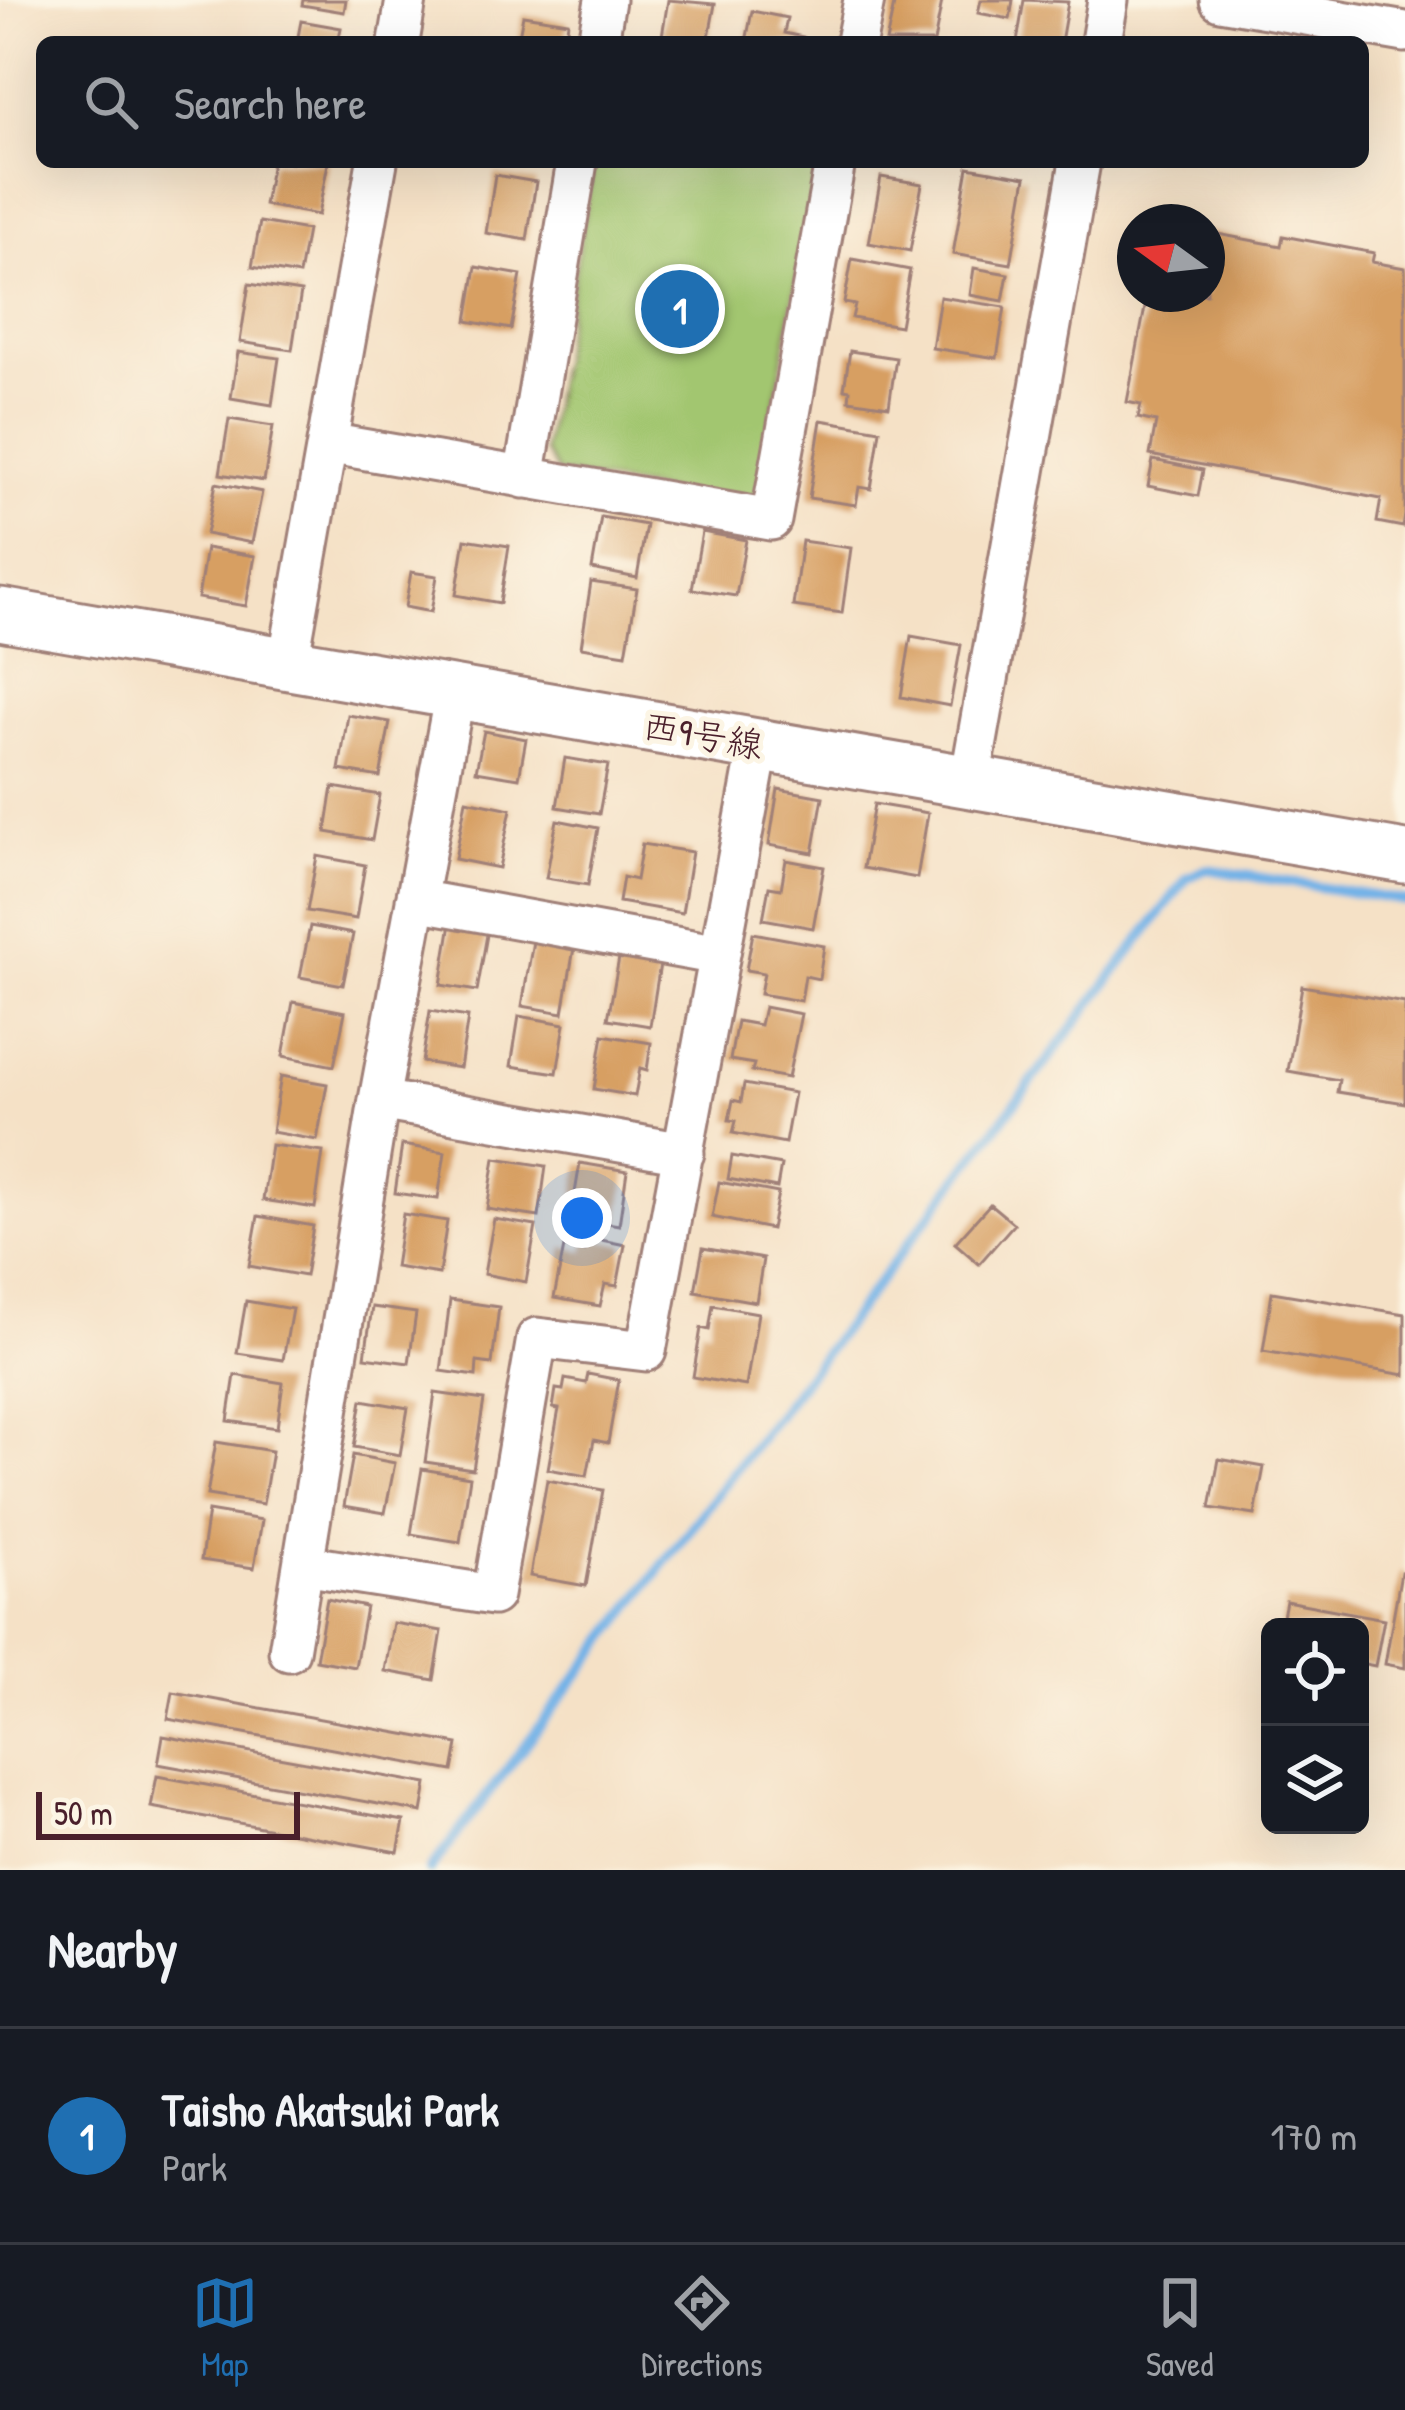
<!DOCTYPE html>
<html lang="en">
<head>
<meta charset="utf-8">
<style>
  :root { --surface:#171b24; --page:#20242c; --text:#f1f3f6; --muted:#9ea1a6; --line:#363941; --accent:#1f6fb2 }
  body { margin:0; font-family:"Patrick Hand","Klee One",sans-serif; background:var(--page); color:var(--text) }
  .controls { position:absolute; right:36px; bottom:36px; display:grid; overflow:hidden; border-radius:18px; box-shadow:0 12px 48px #0002 }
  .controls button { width:108px; height:108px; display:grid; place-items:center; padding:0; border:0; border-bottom:3px solid var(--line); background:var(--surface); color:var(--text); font:60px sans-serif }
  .compass { position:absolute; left:1117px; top:204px; width:108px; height:108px; border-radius:50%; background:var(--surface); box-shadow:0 12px 48px #0002; rotate:285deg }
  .scale { position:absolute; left:36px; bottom:30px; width:264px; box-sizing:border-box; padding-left:12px; border:6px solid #4a1f2b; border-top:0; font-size:33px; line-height:42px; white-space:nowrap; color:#4a1f2b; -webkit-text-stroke:9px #fcf5e5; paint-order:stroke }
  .you { position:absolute; left:582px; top:1218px; width:42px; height:42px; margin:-30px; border:9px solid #fff; border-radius:50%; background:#1a73e8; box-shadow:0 0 0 18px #1a73e833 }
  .badge { display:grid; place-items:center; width:78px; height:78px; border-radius:50%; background:var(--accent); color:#fff; font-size:39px; font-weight:700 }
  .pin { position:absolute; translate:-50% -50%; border:6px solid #fff; box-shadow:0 3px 12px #0006 }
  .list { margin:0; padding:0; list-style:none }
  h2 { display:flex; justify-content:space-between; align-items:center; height:156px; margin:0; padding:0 48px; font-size:51px }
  h2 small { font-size:39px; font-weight:400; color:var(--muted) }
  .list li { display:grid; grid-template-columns:78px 1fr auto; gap:36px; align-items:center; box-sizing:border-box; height:216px; padding:0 48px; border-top:3px solid var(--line) }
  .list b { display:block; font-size:45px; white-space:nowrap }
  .list p { margin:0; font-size:39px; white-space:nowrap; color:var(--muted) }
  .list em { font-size:39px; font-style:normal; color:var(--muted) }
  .icon { flex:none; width:66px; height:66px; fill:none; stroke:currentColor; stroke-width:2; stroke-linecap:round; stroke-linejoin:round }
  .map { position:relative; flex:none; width:1405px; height:1870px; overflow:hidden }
  .search { position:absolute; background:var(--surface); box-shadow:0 12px 48px #0002; left:36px; right:36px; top:36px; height:132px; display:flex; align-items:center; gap:30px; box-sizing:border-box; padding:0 42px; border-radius:18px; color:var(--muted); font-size:45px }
  .sheet { height:372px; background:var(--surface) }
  nav { display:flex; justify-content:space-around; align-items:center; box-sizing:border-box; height:168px; border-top:3px solid var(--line); background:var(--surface); font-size:33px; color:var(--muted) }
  nav a { display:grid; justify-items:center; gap:6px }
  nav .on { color:var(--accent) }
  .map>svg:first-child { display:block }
  .green { fill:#a2c670; stroke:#76724e; stroke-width:3 }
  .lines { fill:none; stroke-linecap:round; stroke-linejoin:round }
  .stream { stroke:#73b2e7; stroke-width:10 }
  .building { fill:#d79f62 }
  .minor-casing { stroke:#a08078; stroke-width:45 }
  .tertiary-casing { stroke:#a08078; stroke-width:57 }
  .minor { stroke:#fff; stroke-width:39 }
  .tertiary { stroke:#fff; stroke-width:51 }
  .labels { text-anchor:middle; stroke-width:10; stroke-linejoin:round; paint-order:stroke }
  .street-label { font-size:36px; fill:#4a1f2b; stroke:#fcf5e5 }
</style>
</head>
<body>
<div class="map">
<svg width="1405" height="1870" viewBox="0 0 1405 1870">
  <rect width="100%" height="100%" fill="#fcf5e5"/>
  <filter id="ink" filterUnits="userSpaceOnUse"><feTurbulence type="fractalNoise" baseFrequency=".00833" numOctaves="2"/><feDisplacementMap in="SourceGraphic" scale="24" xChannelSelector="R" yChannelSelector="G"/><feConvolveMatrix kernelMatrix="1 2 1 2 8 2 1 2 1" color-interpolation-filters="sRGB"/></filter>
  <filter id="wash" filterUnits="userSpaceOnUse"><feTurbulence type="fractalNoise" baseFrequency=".004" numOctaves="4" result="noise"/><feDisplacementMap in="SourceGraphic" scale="48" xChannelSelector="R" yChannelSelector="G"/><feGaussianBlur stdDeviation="2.7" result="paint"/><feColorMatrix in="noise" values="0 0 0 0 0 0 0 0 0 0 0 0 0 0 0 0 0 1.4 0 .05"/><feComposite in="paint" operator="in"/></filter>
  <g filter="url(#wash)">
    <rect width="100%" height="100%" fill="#f5e1c6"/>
    <path class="green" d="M594 162H793L817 166 759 493 742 504 558 473 544 451Z"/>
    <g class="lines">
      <path class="stream" d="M430 1870 1187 878 1207 869 1405 901"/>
    </g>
    <g id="blocks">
      <path class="building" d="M303 0H346L344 12 302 5Z
        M668 0 715 4 708 42H661Z
        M895 0 942 1 934 42H886Z
        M981 0H1013L1010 19 978 13Z
        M1024 0 1068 2 1061 42H1017Z
        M752 11 787 18 784 33 803 37V42H746Z
        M523 15 568 22 565 42H518Z
        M301 21 341 28 338 42H297Z
        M272 162 328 163 318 215 264 205Z
        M968 167 1026 177 1011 264 953 254Z
        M495 175 536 182 527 240 486 233Z
        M881 177 922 184 910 251 869 243Z
        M260 222 307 230 299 275 252 267Z
        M1207 232 1281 246 1283 236 1374 253 1372 262 1405 268V515L1403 527 1377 522 1381 499 1150 455 1156 422 1138 418 1141 405 1127 402 1147 297 1179 303 1181 294H1207Z
        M852 259 910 270 900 326 852 318 855 305 844 303Z
        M476 267 521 275 511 329 467 321Z
        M974 268 1008 274 1003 301 970 295Z
        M249 284 301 292 292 350 240 342Z
        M940 297 1005 307 997 358 932 348Z
        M850 351 896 358 889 406 849 400 850 390 844 389Z
        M238 352 279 358 272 405 231 398Z
        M229 419 273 426 264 481 220 474Z
        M821 420 880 430 871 489 859 487 856 505 809 498Z
        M1153 460 1203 470 1198 496 1148 486Z
        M216 483 262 492 252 543 206 534Z
        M601 517 646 525 637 578 592 569Z
        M702 532 746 540 736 596 692 589Z
        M465 539 509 546 500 603 456 595Z
        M802 541 851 548 842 613 793 606Z
        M206 548 255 556 246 606 198 598Z
        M411 572 437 576 431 612 405 607Z
        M591 582 637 589 626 654 581 647Z
        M911 636 961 645 950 706 901 697Z
        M348 715 390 722 380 777 339 770Z
        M484 731 526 739 519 778 476 771Z
        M565 758 608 765 599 814 557 807Z
        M333 787 380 795 372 840 326 832Z
        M778 789 823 797 813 853 769 845Z
        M466 800 511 809 499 868 455 859Z
        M874 804 928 813 917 878 863 868Z
        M557 820 598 828 588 885 546 878Z
        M642 844 692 852 682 913 619 902 623 877 636 880Z
        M317 856 365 865 356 919 307 911Z
        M786 860 824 867 813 928 763 919 769 887 781 889Z
        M451 923 488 929 477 991 441 985Z
        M310 926 353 934 343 985 300 977Z
        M753 933 824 946 819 979 805 976 801 1001 760 994 764 973 746 970Z
        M533 941 574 948 563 1013 522 1006Z
        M619 958 660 964 650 1026 608 1019Z
        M1302 986 1405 1003V1103L1337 1092 1339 1080 1288 1071Z
        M293 1002 345 1012 334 1066 283 1056Z
        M764 1007 801 1014 788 1078 752 1071 754 1064 730 1060 737 1021 760 1025Z
        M430 1011 468 1017 460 1068 422 1062Z
        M519 1016 565 1024 557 1073 511 1066Z
        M603 1035 651 1043 647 1070 640 1068 635 1096 594 1089Z
        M281 1076 327 1084 317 1140 272 1132Z
        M744 1084 794 1093 785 1143 733 1133 736 1121 729 1120 733 1100 741 1102Z
        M271 1145 323 1152 315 1208 263 1200Z
        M402 1145 445 1152 438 1199 395 1193Z
        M732 1156 781 1165 777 1188 728 1179Z
        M495 1158 546 1166 539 1217 487 1209Z
        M580 1163 627 1171 619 1225 571 1217Z
        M719 1182 778 1193 771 1229 712 1217Z
        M990 1204 1014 1224 979 1264 955 1243Z
        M403 1214 447 1221 439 1274 395 1267Z
        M258 1216 313 1226 305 1276 249 1266Z
        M494 1219 536 1226 526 1282 484 1274Z
        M587 1237 625 1245 617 1286 605 1284 600 1306 554 1298 564 1247 584 1251Z
        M703 1248 763 1259 756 1302 695 1291Z
        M1272 1292 1405 1314V1375L1263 1351Z
        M450 1300 499 1307 492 1364 477 1362 476 1376 441 1371Z
        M246 1301 292 1309 283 1360 237 1353Z
        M713 1305 758 1313 746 1386 693 1377 701 1328 709 1330Z
        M372 1307 416 1313 409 1363 365 1357Z
        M588 1374 619 1380 608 1443 594 1440 587 1476 548 1469 559 1409 553 1408 556 1389 563 1390 565 1379 586 1383Z
        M235 1375 283 1383 277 1428 228 1421Z
        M435 1393 484 1400 473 1469 425 1462Z
        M362 1400 408 1408 400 1455 354 1447Z
        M216 1442 272 1451 263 1504 207 1495Z
        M353 1455 395 1463 385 1513 344 1506Z
        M1219 1459 1264 1467 1255 1515 1210 1508Z
        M422 1469 470 1477 460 1542 411 1534Z
        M547 1480 603 1490 586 1586 530 1576Z
        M208 1511 262 1520 254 1568 201 1560Z
        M1401 1572 1405 1573V1668L1385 1664Z
        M327 1599 366 1607 355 1667 316 1660Z
        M1286 1601 1384 1619 1375 1666 1360 1663V1627H1281Z
        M393 1623 442 1631 434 1680 385 1671Z
        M173 1692 458 1744 453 1771 168 1719Z
        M163 1736 427 1784 422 1812 158 1764Z
        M157 1776 404 1821 398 1852 151 1807Z"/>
    </g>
  </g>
  <g filter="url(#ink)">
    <use href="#blocks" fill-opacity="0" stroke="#a08078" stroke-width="3"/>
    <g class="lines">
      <g class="minor-casing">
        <path id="minor" d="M1220 0 1405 32
          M399 42 406 0
          M598 42 605 0
          M856 42 864 0
          M1101 42 1108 0
          M327 443 771 520 835 162
          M524 478 577 162
          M288 663 377 162
          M970 781 1080 162
          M416 900 719 955
          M379 1100 684 1153
          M303 1565 493 1595 537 1338 646 1351 759 744
          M289 1651 379 1100 455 692"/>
      </g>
      <g class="tertiary-casing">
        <path id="tertiary" d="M0 614 1405 857"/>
      </g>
      <use href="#minor" class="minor"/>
      <use href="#tertiary" class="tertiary"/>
    </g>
  </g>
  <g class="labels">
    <g class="street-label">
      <text transform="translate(703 735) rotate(10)" y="13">西9号線</text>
    </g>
  </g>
</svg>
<div class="controls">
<button><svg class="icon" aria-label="locate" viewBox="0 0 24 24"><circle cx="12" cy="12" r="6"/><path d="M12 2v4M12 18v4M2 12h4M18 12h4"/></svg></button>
<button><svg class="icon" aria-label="layers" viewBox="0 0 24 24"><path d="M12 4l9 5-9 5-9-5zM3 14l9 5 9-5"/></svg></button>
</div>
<svg class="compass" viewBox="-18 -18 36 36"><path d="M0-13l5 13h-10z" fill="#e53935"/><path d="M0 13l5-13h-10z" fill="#9ea1a6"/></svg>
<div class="scale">50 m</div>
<div class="you"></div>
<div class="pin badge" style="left:680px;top:309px">1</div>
<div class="search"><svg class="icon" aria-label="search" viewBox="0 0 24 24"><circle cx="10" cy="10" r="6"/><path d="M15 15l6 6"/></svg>Search here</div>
</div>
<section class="sheet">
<h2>Nearby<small></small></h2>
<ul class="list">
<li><span class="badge">1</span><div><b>Taisho Akatsuki Park</b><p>Park</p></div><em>170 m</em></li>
</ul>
</section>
<nav>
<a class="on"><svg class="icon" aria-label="map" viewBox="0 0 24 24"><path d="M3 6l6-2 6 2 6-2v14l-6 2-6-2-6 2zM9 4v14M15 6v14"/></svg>Map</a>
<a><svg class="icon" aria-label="directions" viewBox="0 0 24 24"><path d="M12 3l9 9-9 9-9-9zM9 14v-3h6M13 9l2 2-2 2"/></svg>Directions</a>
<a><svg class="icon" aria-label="saved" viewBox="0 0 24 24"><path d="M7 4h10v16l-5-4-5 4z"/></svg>Saved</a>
</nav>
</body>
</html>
